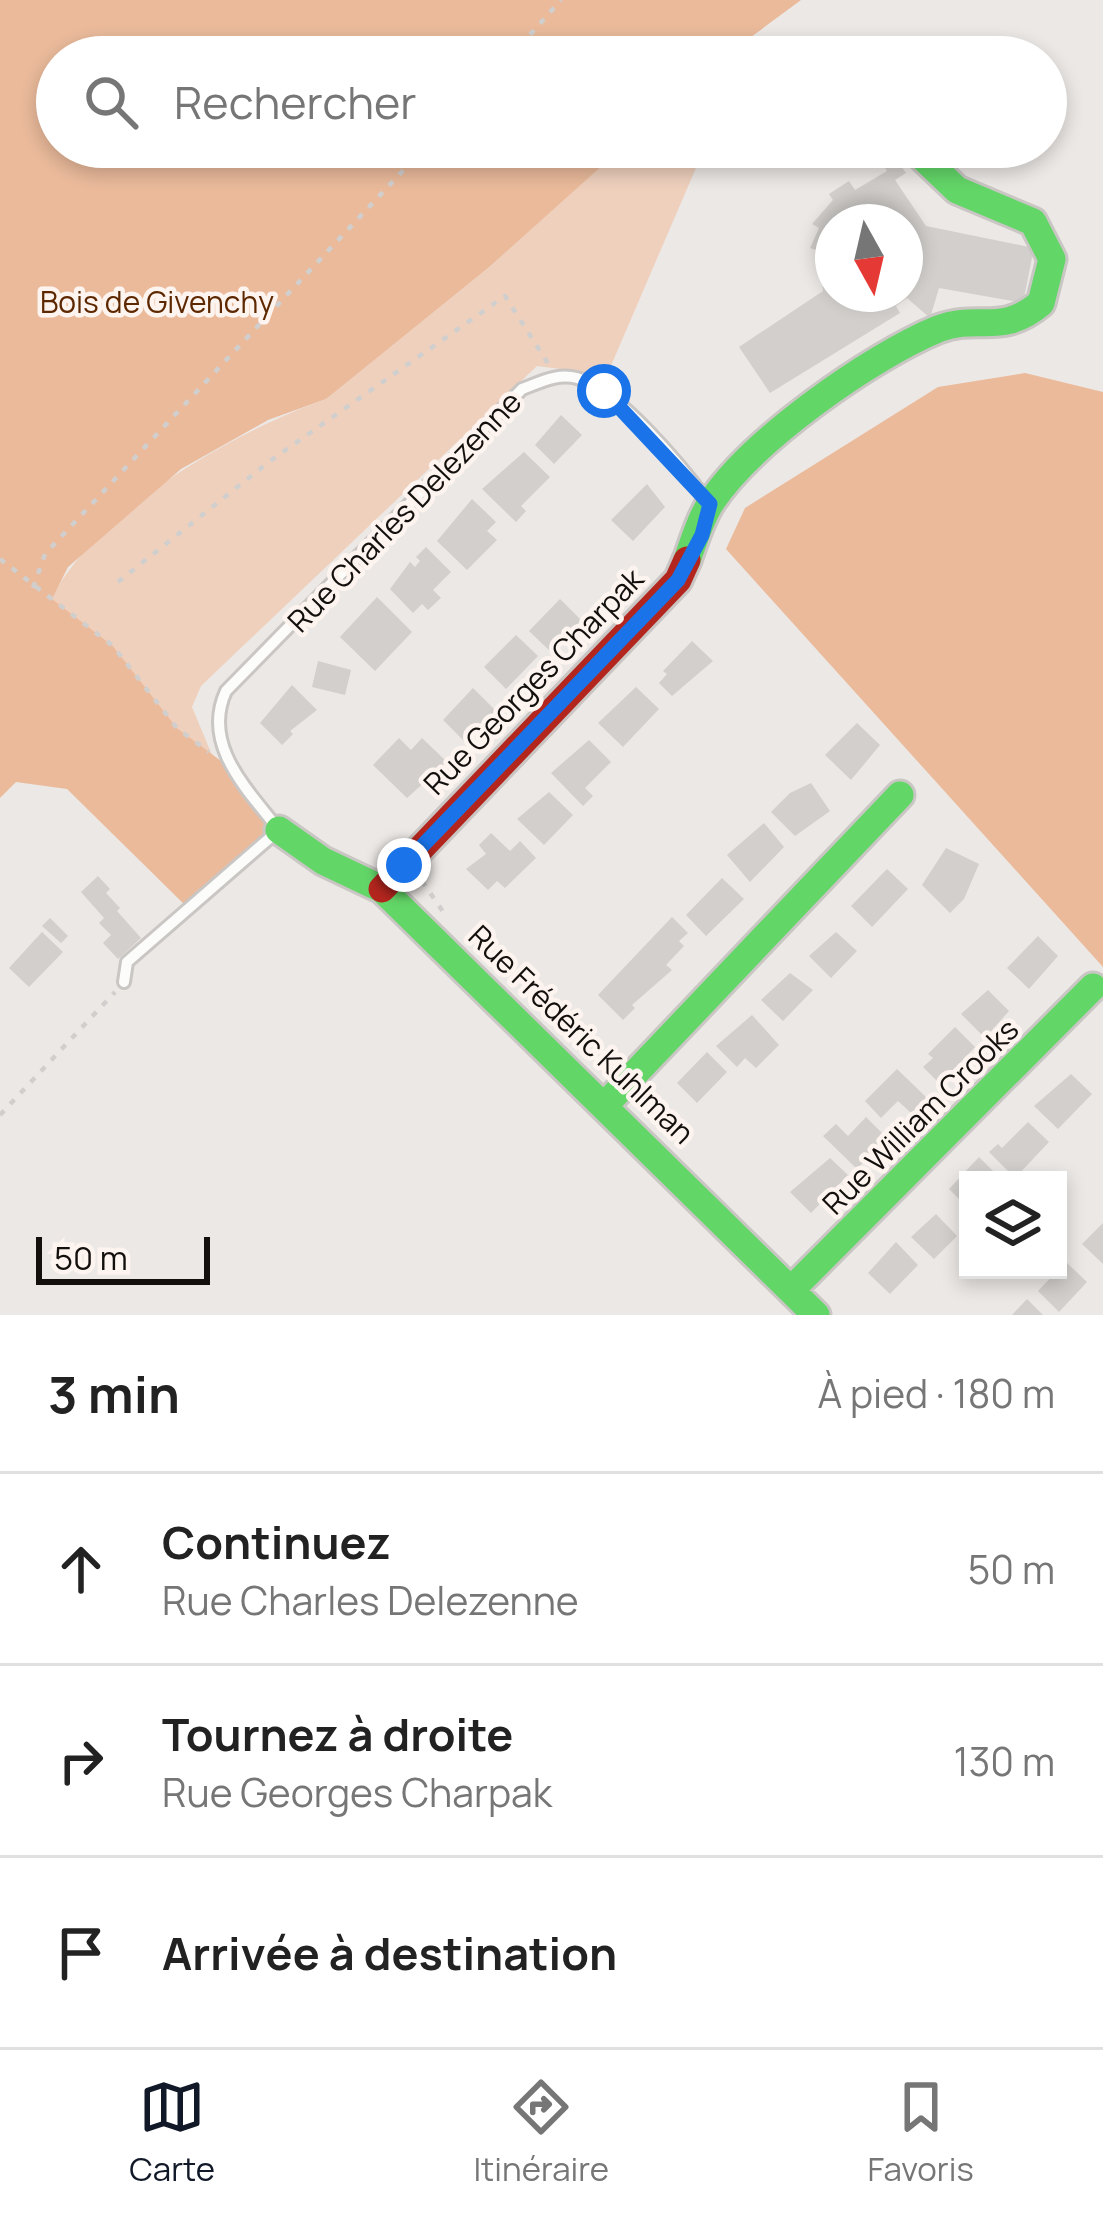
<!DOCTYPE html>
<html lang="fr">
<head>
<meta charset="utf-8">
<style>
  :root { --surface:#fff; --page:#f2f2f2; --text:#222; --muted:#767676; --line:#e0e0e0; --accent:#111827 }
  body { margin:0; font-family:Manrope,sans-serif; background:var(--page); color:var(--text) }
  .controls { position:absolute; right:36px; bottom:36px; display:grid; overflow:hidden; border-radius:0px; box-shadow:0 6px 18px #0003 }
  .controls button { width:108px; height:108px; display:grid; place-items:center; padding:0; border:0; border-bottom:3px solid var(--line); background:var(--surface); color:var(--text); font:60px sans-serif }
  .compass { position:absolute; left:815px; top:204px; width:108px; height:108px; border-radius:50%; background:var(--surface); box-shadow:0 6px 18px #0003; rotate:172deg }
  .scale { position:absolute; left:36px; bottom:30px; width:174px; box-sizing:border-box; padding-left:12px; border:6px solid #120f0d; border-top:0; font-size:33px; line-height:42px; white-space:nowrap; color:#120f0d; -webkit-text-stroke:9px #fdf4ef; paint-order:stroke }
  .stop { position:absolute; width:36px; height:36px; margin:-27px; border:9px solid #1a73e8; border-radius:50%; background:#fff }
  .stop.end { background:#1a73e8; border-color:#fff; box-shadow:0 3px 12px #0008 }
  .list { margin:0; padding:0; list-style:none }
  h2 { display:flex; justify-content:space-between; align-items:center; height:156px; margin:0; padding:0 48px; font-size:51px }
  h2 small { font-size:39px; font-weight:400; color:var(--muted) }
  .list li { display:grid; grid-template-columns:78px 1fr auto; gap:36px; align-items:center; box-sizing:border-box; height:192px; padding:0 48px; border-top:3px solid var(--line) }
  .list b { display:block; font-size:45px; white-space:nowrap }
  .list p { margin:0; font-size:39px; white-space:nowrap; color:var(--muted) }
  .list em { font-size:39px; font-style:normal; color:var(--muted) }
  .icon { flex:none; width:66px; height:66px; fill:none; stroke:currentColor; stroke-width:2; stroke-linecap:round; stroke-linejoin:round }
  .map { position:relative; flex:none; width:1103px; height:1315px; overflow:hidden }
  .search { position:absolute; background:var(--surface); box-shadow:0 6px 18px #0003; left:36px; right:36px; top:36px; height:132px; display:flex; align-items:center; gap:30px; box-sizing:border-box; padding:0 42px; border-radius:66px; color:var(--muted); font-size:45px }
  .sheet { height:732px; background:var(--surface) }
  nav { display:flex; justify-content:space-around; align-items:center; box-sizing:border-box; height:168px; border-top:3px solid var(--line); background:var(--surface); font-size:33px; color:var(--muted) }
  nav a { display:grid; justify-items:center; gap:6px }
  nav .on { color:var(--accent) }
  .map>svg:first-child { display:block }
  .green { fill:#efd0bd }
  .forest { fill:#eaba9b }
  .building { fill:#d2cfcc; fill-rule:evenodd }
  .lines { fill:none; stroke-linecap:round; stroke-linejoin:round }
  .lane-casing { stroke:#c9c6c4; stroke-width:16 }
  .fast-casing { stroke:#c9c6c4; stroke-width:33 }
  .jam-casing { stroke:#c9c6c4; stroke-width:33 }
  .path { stroke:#d1cfce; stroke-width:4.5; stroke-dasharray:6 9; stroke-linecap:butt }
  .lane { stroke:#fcfcfb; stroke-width:10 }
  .fast { stroke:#63d668; stroke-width:27 }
  .jam { stroke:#b3261e; stroke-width:27 }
  .route { stroke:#1a73e8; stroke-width:15 }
  .labels { text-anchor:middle; stroke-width:9; stroke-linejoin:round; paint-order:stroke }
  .park-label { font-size:30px; fill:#5d2800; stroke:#fdf4ef }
  .street-label { font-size:30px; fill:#120f0d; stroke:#fdf4ef }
</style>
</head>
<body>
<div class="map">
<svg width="1103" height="1315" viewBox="0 0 1103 1315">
  <rect width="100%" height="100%" fill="#ece8e5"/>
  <path class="green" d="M623 147H705L607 375 537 366 201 686 192 707 212 755 177 728 113 646 51 599C99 508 232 433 326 399Z"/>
  <path class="forest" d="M0 0H801L724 57H57V147H623L489 267 326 399 268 420 181 469 68 567 52 599 113 646 177 728 233 770 279 830 188 908 67 789 16 782 0 798Z
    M1025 373 1103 392V967L726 549 745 508 938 387Z"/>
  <path class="building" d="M892 153 906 173 895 180 926 226 1034 248 1023 303 939 288 930 318 907 298 896 306 900 313 770 393 739 347 823 291 819 251 810 248 819 228 812 224 833 200 829 194 849 181 855 190 887 171 880 160ZM833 222H905V294H833Z
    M561 415 582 435 554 464 535 445Z
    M524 452 550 477 521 506 526 511 516 522 482 489Z
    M647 484 665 507 633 541 611 520Z
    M472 499 496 522 487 531 497 540 467 570 437 541Z
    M426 547 451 572 433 590 441 598 428 610 422 604 413 613 390 589 410 562 415 567 420 561 416 557Z
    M377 597 412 632 375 671 340 637Z
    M560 599 581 620 553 654 529 631Z
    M516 635 538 656 506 689 484 667Z
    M692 641 713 661 672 696 659 683 667 674 663 671Z
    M318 661 351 670 345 695 312 687Z
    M292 685 317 710 290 731 293 734 282 745 260 723Z
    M636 687 659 709 623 747 598 723Z
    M473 688 497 712 466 743 443 720Z
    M857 723 880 745 851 780 825 755Z
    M399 738 411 750 422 738 447 762 407 798 373 765Z
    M589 740 611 762 585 788 593 796 583 806 551 773Z
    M811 783 830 811 795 836 771 812 790 793Z
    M549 792 573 815 544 845 517 819Z
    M764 823 784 847 750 882 727 855Z
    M491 833 510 851 520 841 536 858 505 888 497 881 488 890 466 869 486 854 479 845Z
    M946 848 979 864 964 899 950 913 922 885Z
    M887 869 908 889 872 927 851 906Z
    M98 876 110 889 106 893 120 908 117 911 141 938 118 959 103 943 111 935 99 923 104 918 81 892Z
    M722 878 744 899 706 936 686 915Z
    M672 917 688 933 679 941 684 946 666 965 672 970 632 1005 635 1008 623 1020 598 995Z
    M50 918 68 936 61 943 42 926Z
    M42 932 63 952 29 987 9 968Z
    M836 932 857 951 831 978 809 956Z
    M1038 936 1058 956 1029 989 1007 968Z
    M790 973 813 990 783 1021 761 1000Z
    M988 990 1009 1011 985 1038 961 1014Z
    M752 1015 779 1045 756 1068 745 1058 737 1067 716 1046Z
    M955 1027 975 1047 940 1084 923 1067 933 1058 928 1054Z
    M707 1052 727 1072 697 1103 677 1083Z
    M897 1069 927 1098 911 1113 898 1101 881 1118 865 1101Z
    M1071 1074 1092 1094 1058 1129 1034 1106Z
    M866 1117 887 1138 857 1169 823 1136 836 1124 848 1136Z
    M1028 1122 1049 1142 1015 1178 989 1152 998 1144 1002 1148Z
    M979 1157 1002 1180H968V1208L949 1189Z
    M830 1158 848 1175 811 1213 790 1192Z
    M936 1214 957 1236 934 1259 911 1237Z
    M1103 1223V1264L1082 1244Z
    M896 1242 918 1265 890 1294 868 1273Z
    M1066 1262 1087 1282 1059 1312 1038 1291Z
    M1027 1299 1043 1315H1012Z"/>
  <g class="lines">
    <g class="lane-casing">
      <path id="lane" d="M124 982 127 962 279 830C248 790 201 745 226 691L522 389C541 382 557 373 577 378 618 389 682 467 708 502"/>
    </g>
    <g class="fast-casing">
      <path id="fast" d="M687 560C694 541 700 519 712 501 753 440 870 357 938 329 980 313 1000 337 1041 303L1052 259 1033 222 957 190 912 147
        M279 830 323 861 382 889 816 1315
        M605 1105 900 795
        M791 1290 1093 987"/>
    </g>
    <g class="jam-casing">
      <path id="jam" d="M382 889 678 580 687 560"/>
    </g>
    <path class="path" d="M510 57 561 0
      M0 559 113 646 177 728 209 752
      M118 582 270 461 505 296 549 365
      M33 588 45 554 425 147
      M422 881 446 916
      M0 1115 115 992"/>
    <use href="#lane" class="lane"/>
    <use href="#fast" class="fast"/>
    <use href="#jam" class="jam"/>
  </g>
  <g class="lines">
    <path class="route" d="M404 865 678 580 702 535 710 504 604 391"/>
  </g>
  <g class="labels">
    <g class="park-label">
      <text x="157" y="313">Bois de Givenchy</text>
    </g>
    <g class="street-label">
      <text transform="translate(405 512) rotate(-46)" y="10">Rue Charles Delezenne</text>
      <text transform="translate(534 682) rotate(-46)" y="10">Rue Georges Charpak</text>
      <text transform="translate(581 1035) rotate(44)" y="10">Rue Frédéric Kuhlman</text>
      <text transform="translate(921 1117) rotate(-45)" y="10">Rue William Crooks</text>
    </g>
  </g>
</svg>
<div class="controls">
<button><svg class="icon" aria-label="layers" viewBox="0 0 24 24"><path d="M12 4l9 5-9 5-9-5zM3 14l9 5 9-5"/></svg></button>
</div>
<svg class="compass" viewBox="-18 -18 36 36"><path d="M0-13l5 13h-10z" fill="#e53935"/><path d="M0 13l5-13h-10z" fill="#767676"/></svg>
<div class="scale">50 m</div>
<div class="stop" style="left:604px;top:391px"></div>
<div class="stop end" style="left:404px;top:865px"></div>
<div class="search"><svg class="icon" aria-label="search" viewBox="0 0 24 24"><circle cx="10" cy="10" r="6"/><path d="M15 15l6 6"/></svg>Rechercher</div>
</div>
<section class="sheet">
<h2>3 min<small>À pied · 180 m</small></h2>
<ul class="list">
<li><svg class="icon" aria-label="ahead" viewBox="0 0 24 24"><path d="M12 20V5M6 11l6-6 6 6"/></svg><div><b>Continuez</b><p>Rue Charles Delezenne</p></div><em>50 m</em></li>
<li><svg class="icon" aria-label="right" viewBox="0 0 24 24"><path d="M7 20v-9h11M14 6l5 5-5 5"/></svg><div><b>Tournez à droite</b><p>Rue Georges Charpak</p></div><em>130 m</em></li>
<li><svg class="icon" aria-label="arrive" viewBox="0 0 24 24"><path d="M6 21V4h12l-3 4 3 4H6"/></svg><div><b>Arrivée à destination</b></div></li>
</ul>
</section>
<nav>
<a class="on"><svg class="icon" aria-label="map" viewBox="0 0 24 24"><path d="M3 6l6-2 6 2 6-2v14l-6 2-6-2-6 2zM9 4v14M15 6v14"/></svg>Carte</a>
<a><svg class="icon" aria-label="directions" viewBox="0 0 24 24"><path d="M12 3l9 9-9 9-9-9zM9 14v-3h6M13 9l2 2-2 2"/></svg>Itinéraire</a>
<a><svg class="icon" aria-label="saved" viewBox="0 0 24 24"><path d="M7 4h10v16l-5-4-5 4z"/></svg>Favoris</a>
</nav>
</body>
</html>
